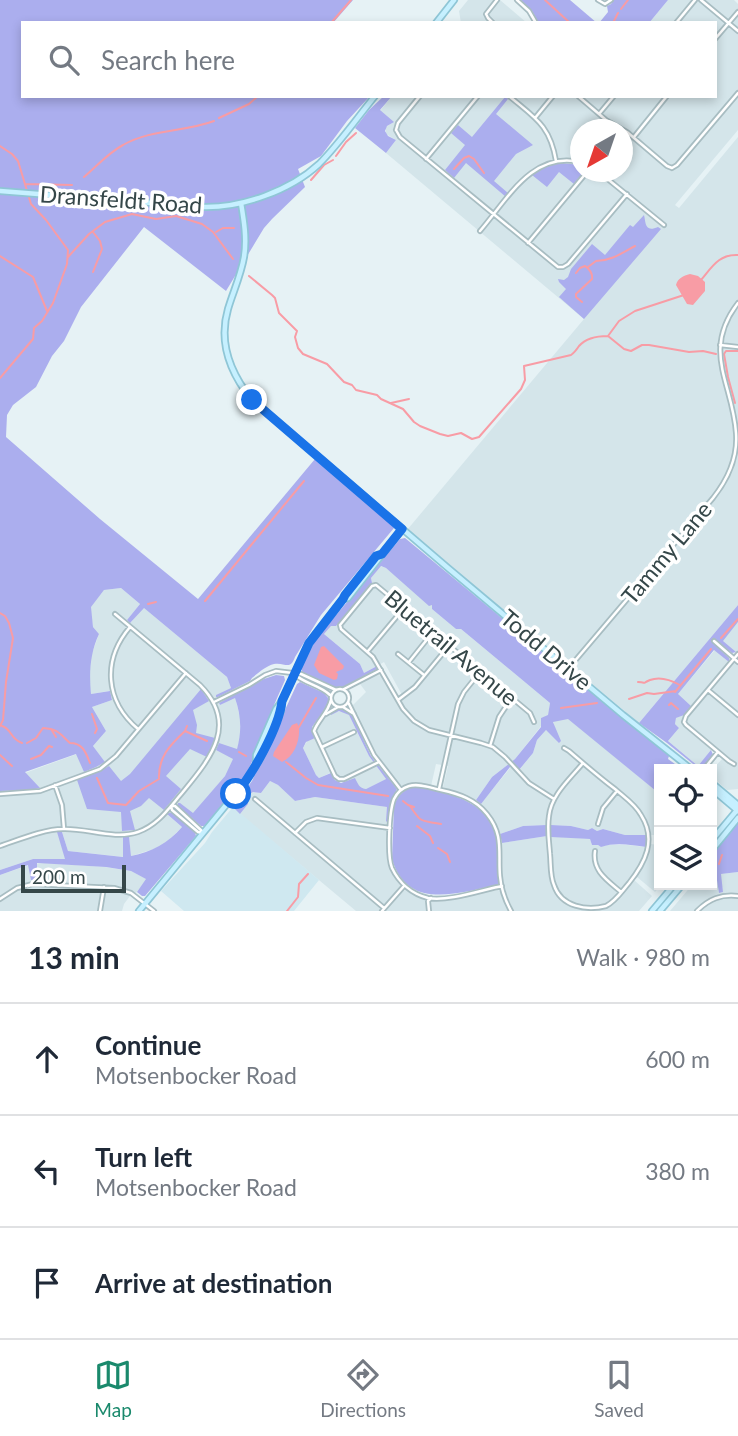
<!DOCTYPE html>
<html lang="en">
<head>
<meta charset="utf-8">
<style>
  :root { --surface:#fff; --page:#f6f6f7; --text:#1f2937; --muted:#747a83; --line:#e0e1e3; --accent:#1a896c }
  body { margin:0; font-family:Lato,sans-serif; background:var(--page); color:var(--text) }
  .controls { position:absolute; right:21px; bottom:21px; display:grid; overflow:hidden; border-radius:0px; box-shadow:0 4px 10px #0003 }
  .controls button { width:63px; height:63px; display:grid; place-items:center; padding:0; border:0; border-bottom:2px solid var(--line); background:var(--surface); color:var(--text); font:35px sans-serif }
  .compass { position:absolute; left:570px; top:119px; width:63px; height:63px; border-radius:50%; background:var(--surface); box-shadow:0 4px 10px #0003; rotate:220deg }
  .scale { position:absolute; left:21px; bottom:18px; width:105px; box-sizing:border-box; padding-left:7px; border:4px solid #354749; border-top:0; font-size:19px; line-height:24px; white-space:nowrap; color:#354749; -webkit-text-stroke:5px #fff; paint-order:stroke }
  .stop { position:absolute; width:21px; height:21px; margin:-16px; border:5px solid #1a73e8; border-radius:50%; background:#fff }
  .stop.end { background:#1a73e8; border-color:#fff; box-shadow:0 2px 7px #0008 }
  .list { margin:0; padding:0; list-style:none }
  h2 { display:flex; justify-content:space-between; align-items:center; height:91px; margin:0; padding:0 28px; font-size:30px }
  h2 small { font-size:23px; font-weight:400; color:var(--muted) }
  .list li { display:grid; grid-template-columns:46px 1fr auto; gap:21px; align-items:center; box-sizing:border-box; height:112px; padding:0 28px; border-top:2px solid var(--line) }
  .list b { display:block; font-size:26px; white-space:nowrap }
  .list p { margin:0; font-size:23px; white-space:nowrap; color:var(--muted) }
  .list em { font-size:23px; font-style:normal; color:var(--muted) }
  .icon { flex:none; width:38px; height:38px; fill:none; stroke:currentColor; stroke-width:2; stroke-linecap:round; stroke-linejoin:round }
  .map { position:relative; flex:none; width:738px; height:911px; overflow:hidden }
  .search { position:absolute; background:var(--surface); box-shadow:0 4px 10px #0003; left:21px; right:21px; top:21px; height:77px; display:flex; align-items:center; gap:18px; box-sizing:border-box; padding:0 24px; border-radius:0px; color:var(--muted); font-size:26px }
  .sheet { height:427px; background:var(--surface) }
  nav { display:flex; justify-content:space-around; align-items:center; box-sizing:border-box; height:98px; border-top:2px solid var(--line); background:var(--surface); font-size:19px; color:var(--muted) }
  nav a { display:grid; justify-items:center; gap:4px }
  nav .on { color:var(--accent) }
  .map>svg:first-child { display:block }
  .residential { fill:#d4e5ea; fill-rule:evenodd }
  .education { fill:#cfe8f0 }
  .green { fill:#abaeee }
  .water { fill:#f89ca5 }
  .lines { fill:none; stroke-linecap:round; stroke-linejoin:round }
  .stream { stroke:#f89ca5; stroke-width:2 }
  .street-casing { stroke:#a8bdc2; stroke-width:6 }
  .secondary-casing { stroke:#8fc6d6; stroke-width:8 }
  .street { stroke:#fff; stroke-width:2.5 }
  .secondary { stroke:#c6f0ff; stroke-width:4.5 }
  .route { stroke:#1a73e8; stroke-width:9 }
  .labels { text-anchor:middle; stroke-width:7; stroke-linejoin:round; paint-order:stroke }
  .street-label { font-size:23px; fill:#354749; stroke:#fff }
</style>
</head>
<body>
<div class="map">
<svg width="738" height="911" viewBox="0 0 738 911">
  <rect width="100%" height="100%" fill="#e6f2f5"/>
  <path class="residential" d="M468 0H500L527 23H461L459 11Z
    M668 0H734L738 4V130L675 205 679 208 738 137V605L639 723 407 530 584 319 386 153 396 140 386 134V127L392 123 380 111 392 96H409L412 98 413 96H715V23H649ZM580 130H622V172H580Z
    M380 566 386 568 432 605V609L456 629H461L550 703 548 716 541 718V726L515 759 492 777 476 800 443 787 448 766 436 764 431 786 416 783 400 786 379 759 351 707 366 692 360 684 378 675 382 676 393 696 402 695 384 662 364 673 360 664 324 634 331 626 336 625 372 583 371 578Z
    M121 588 140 604 127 620 131 622 143 607 227 677 231 688 217 695 216 697 220 705 235 697 240 717V740L237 749 216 750 234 758 225 776 193 814 178 803V806L172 813H169L168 815 182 827 165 844 154 849 131 856 129 837 124 857 68 851 62 832H58L66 859H33L0 870V791L39 788 25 773 77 754 84 772 105 762 93 746 106 731 92 707 112 700 109 691 91 694 89 681 91 656 99 634 93 627 90 607 104 590Z
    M738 622V789L727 790 712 777V770L722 759 712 750 698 766 668 741 679 728 675 724 676 718 682 715 677 695 715 650 728 661 736 653 722 641Z
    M326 709 330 713 341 711 349 715 369 756 386 779 366 789 361 788 345 782H337L330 773 319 778 316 775 303 748 312 733V727L315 723Z
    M568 718 656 791 659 796V835H625L603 829 597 831 592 828 588 830 571 826 546 825 523 826 500 834 492 818 481 804 482 802 511 767H516L520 769 533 753 537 740 546 730 559 742 553 721Z
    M270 781 278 785 295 801 315 797 387 807V860L392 873 400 885V888L379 911H356L240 814 248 804V795L253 792 261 793Z
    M547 836 590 839 592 845H598L601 847 604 845H628L646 847 651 844 659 845V885H661L655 892 637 877 634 880 652 896 639 911H514L507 896 503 881 502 843Z
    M45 863 105 867 131 871 147 879 137 892 130 896 124 904 122 911H0V875L32 864Z
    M738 872V911H670L692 885H712V874H716L719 893 723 892 720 874Z
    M406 890 423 899 435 901 498 890 500 891 508 911H385L403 891Z"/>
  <path class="education" d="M233 807 319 880 294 911H184L161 891 205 843 212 832Z"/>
  <path class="green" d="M0 0H353L333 23H23V96H370L347 121 321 156 298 169 305 187 272 219 264 228 226 291 144 227 81 307 64 341 52 356 36 387 13 405 7 415 6 437 100 519 198 599 315 459 380 512 394 528 321 615 295 657C290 671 285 662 274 664 266 666 258 673 252 678L250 681 218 697H216V695L231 688 227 677 144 608 130 623 127 620 140 604 121 588 104 590 91 607 93 627 99 634C90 653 89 673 91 694L110 691 112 700 92 707 106 731 93 746 105 762 96 767 84 772 76 754 25 772 40 788 31 790 0 791Z
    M521 0H570L597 23H539L532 11Z
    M613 0H668L649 23H599L608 12 607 6 611 4Z
    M384 96H392L380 110 394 122 387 126 385 131 388 136 396 140 386 153 355 128 369 110Z
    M505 97 508 99 496 114 533 145 516 154 494 181 508 193 506 197 466 163 454 178 445 170 465 145 451 133 458 125 472 137Z
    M562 163 580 165V172H584L574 184 559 172 547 187 532 175 546 166Z
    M644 215C646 222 644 233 658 227L661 229 584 319 559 297 566 289 559 282 558 279 564 280 568 277 571 269 592 244 605 255 630 225 633 227Z
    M405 538 669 756 668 759 682 769H659V796L656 791 568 719 553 722 561 741 559 743 546 730 537 740 533 753 519 770 516 767H510L481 804 476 800 492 777 515 759 541 727V718L548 715 550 703 461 629H456L432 609V605L429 606 386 568 381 566 371 578 372 583 336 626H331L324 634 360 664 364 673 377 666V669L342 688H333L303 674 301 668 316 639 400 539Z
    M738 605V622L723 641 736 652 732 653 716 640 713 643 729 658V662L714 650 678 694 691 706 684 715 676 718 675 724 679 728 668 741 698 766 711 750 713 755 702 768H698L667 743 639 723Z
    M276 675 284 676 285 680 274 705 275 708C263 734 253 766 237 788 227 802 215 814 204 826H201L178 807V803H180L193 813 225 776 233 759 216 750 219 743 237 749C242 731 241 715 235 698L220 705 219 703 264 679Z
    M300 682 324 693 329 699 327 707 312 727 315 738 306 742 303 748 316 775 319 778 331 773 335 780 341 783 355 778C358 784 359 788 366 789L386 779 369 756 349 715 339 711 331 715 330 713C339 706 346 709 353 717L371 756 397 789 390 805 388 823 386 821 387 807 315 797 295 801 278 785 270 781 261 793 253 792 248 795V804L240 814 233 807 252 781 297 684Z
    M201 689 209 701 193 710 197 725 196 733 215 738 207 757 190 749 166 776 181 789 164 810 149 798 141 806 130 811 135 830 122 831 121 812 87 809 77 780 100 771 109 766 121 781 130 774Z
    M413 787H419C454 795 491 801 498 844 500 857 498 870 499 883L497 885C458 893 407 911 392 859L394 806C397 796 403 790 413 787Z
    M169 813H172L195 832 196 836 145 896H142L137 892 146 879 131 871 106 867 37 863V880H31L28 865 0 875V870L33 859H65L57 832H62L68 851 123 857V837L129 836 131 856C152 852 168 843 182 827L167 814Z
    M738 822V872L721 874 723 892 719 893 716 874H712V853Z
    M546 825 547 836 502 843 500 834 523 826Z
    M551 825 571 826 588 830 592 828 597 831 603 829 625 835H646V847C632 845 615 842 601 847L598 845H592L590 839 551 837Z"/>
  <path class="water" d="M690 274 698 276 705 282V291L693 305 687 304 676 285C678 278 683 276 690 274Z
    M324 646 344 666 343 669 336 672 338 674 337 679 334 680 319 673 314 665 321 647Z
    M297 723 299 727C300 740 295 756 282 762L273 756 274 752 292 725Z"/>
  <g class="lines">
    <path class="stream" d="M545 0 570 23
      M621 9 628 0
      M331 23 351 0
      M613 23 618 13
      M219 118 249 104 258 96
      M0 146 12 154 18 161 31 204 46 220 68 250 67 264 53 303 42 321 34 328 33 339 0 378
      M336 156 346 142 356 133
      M454 169 464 158 469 156 474 159 484 173
      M84 177C97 166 108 153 123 145 151 129 185 132 214 121
      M311 180 324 165 333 160
      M25 184 72 185
      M216 232 223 228H234
      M0 256 33 277 47 311
      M68 257 89 234 105 222 132 214 156 219 176 216 202 224 213 232 233 259
      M588 267 596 261C611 261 622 253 635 246
      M93 272 102 249 100 241 93 232
      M576 273 580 268 585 266C589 268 593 274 592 279L576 294V297L582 302
      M249 276 272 295 275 298 279 313 297 331 295 337 298 348 303 354 327 364 344 382 352 385 356 390 377 395 381 399 403 409 414 422 420 426 440 434 448 436 461 433 472 439 479 437 521 389 525 380 524 366 571 355C574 353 577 349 579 346 586 338 598 336 608 336L624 349 631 351 642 345H649L689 352 703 351 716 354
      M701 280C712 267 719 254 738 255
      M608 336 619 321 635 311 684 295
      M724 354 728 377 735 403
      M724 354 726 351H738
      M391 403 409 399
      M205 601 304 481
      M148 604 156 602
      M0 613 5 616 9 623 13 638 6 682 3 720 0 726
      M721 638 738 619
      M638 682C649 683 640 684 650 680 660 676 671 680 680 685
      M675 692 711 649
      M629 699 647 693 654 694 676 691
      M669 705 671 703 678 709
      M561 708 597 703
      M92 714 97 729 95 733
      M2 726C12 729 10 739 22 743
      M299 727 316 698
      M51 729 56 737
      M185 731 207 741
      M27 743 36 738 43 728C58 729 60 734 70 743 83 743 86 753 90 763
      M239 752 246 756
      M0 755 12 766
      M31 759 41 755 49 746 52 747
      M286 762 306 778 318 785 388 796
      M97 778 108 803 126 805 139 791 159 779C158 757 170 745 185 731L187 726
      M403 801 408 805 414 807
      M410 806C422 824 420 820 441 824
      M417 826 430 836 433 843
      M438 848 447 854 450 862
      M719 864 722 855
      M287 911 298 897 299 884 308 874"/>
    <g class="street-casing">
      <path id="street" d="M517 0 529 11 536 23
        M598 0 605 4 611 0
        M701 0 738 31
        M493 23 488 18 486 14 497 0
        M676 23 695 0
        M715 39 738 12
        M509 96C535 118 550 125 556 161
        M578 96 606 120 627 132 667 166 672 168
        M599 114 614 96
        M535 118 553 96
        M396 130 400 137 558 267H563L568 264 627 194
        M396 130 398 123 420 96
        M634 137 667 96
        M426 159 478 96
        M672 168 677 165 738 93
        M599 172 664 225
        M480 231C507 200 532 151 580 162
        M528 243 587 172
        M720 345 738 347
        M130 627C102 660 105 701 138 729
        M714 641 738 662
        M368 651 404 608
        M398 654 424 675
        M409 662 433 632
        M568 669 713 498C728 479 738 458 736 433 733 384 701 351 738 303
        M294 674C305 684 320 685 330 695
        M331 698a9 9 0 1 1 18 0a9 9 0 1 1-18 0Z
        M344 689 381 670
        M708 690 738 715
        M331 700C328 713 318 720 314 731L335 776 339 779H344L379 762
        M398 700 415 687 448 647
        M214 702 249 685 265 675 276 671 301 674 336 690
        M348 702 374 755 401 790
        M343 707 354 714
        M326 714 338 707
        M534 722 530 713 376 585 372 586 340 625 341 629 373 657 403 709 414 721 429 730 481 743 493 747 505 757 529 783 554 799
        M684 722 686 716 738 654
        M684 722 686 725 729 761 734 764
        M490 746 499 717 511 699
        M322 747 354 732
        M564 748 569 751C584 764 599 777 615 789 624 797 635 804 641 815 657 840 645 863 629 883 622 891 616 901 606 906 587 911 561 907 554 885 550 876 551 864 550 854 549 841 547 828 549 816 551 795 570 779 583 763
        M704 769 717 753
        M55 785 62 805 64 829
        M439 789 458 704 464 692 480 672
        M0 794 40 791 100 769 116 756 186 673
        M255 799 384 908
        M171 806 172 810 198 832 202 833
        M171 806H175L203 832
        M598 824 603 808 617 791
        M295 833 306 822 317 818 390 828
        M0 846C18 840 44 829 63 829 87 828 114 840 138 832 158 825 169 808 182 793 209 760 240 725 200 685L115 614
        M595 851C592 871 607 880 621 892
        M502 886C482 890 447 902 428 898 412 894 399 883 392 868 387 856 389 812 394 799 397 793 402 788 409 786 419 783 431 788 441 790 459 794 475 799 487 814 504 835 498 852 500 876 501 888 505 900 511 911
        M0 899 17 888 33 884 114 888 131 893 154 911
        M100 911 104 887
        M382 911 404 886
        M429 911 428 901 431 898
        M697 911C709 899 721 894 738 896"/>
    </g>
    <g class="secondary-casing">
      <path id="secondary" d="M436 23 454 0
        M0 191 203 207C241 208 290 191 319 164 339 144 357 118 375 96
        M241 203C244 221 247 239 244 257 241 275 233 292 228 309 218 343 231 374 252 400L448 568 623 715 691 769
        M344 599 348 598 402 529
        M256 761V755L276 709 282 701 309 643 343 599 345 595 376 556 382 554
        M712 783 738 805
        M712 789 738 811
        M712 840 738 809
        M712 850 738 818
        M139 911 245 782 261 757 281 711 282 701
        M652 911 674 885
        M660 911 682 885"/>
    </g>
    <use href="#street" class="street"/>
    <use href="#secondary" class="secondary"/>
  </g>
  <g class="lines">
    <path class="route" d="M236 794C253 773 279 728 282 701L309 643 343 599 345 595 376 556 382 554 402 529 252 400"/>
  </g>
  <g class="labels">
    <g class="street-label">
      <text transform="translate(121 200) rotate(4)" y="8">Dransfeldt Road</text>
      <text transform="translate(667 553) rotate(-50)" y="8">Tammy Lane</text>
      <text transform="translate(451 648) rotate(40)" y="8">Bluetrail Avenue</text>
      <text transform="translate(546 650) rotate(40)" y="8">Todd Drive</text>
    </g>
  </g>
</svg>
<div class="controls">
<button><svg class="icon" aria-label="locate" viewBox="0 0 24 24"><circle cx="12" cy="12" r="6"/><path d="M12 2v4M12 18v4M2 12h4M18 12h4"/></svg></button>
<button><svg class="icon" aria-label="layers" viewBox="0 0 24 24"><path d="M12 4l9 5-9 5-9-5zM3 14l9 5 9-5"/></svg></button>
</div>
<svg class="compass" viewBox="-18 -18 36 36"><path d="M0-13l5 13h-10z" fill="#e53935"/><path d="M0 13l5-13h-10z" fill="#747a83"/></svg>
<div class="scale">200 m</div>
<div class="stop" style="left:236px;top:794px"></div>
<div class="stop end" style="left:252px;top:400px"></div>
<div class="search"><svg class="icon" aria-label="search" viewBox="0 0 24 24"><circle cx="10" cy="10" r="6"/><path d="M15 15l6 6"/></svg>Search here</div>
</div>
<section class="sheet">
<h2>13 min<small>Walk · 980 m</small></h2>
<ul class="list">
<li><svg class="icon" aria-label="ahead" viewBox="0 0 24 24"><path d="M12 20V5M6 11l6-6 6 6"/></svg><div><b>Continue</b><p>Motsenbocker Road</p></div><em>600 m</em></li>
<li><svg class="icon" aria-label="left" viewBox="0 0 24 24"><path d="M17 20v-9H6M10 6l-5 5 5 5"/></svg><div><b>Turn left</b><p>Motsenbocker Road</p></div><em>380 m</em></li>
<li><svg class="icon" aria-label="arrive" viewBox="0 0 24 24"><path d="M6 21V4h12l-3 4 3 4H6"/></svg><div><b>Arrive at destination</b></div></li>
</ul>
</section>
<nav>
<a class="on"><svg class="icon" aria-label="map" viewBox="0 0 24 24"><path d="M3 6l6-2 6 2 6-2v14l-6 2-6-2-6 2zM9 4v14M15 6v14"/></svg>Map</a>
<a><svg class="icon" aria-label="directions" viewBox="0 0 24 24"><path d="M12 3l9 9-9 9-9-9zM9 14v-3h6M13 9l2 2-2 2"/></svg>Directions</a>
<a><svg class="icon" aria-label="saved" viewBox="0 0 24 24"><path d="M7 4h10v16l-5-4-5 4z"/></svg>Saved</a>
</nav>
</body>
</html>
